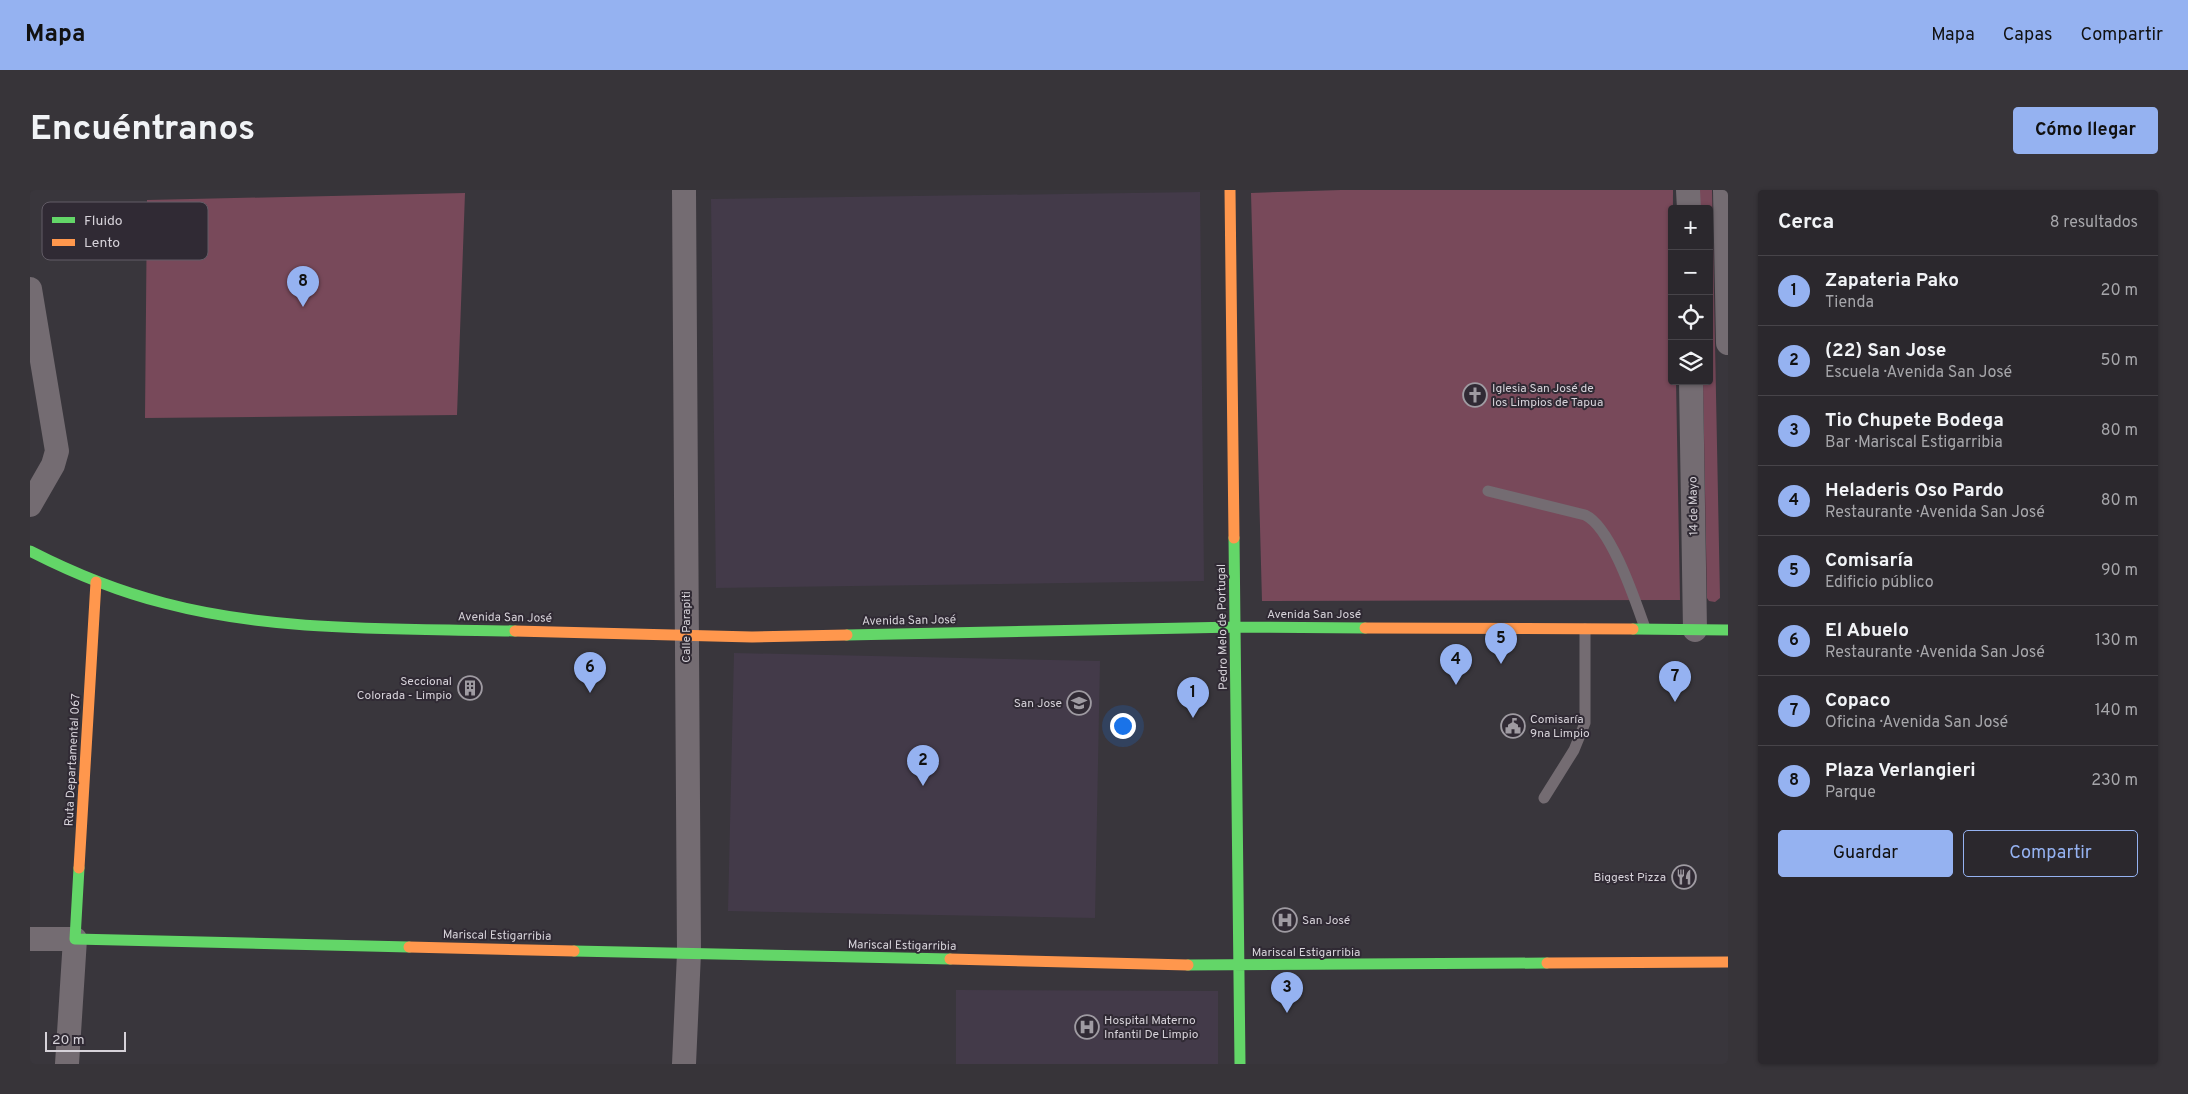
<!DOCTYPE html>
<html lang="es">
<head>
<meta charset="utf-8">
<style>
  :root { --surface:#2b282d; --page:#373439; --text:#f1f3f6; --muted:#a6a6aa; --line:#474449; --accent:#95b2f1 }
  body { margin:0; font-family:Overpass,sans-serif; background:var(--page); color:var(--text) }
  .controls { position:absolute; right:15px; top:15px; display:grid; overflow:hidden; border-radius:5px; box-shadow:0 1px 4px #0004 }
  .controls button { width:45px; height:45px; display:grid; place-items:center; padding:0; border:0; border-bottom:1px solid var(--line); background:var(--surface); color:var(--text); font:25px sans-serif }
  .scale { position:absolute; left:15px; bottom:12px; width:81px; box-sizing:border-box; padding-left:5px; border:2px solid #d6d2d9; border-top:0; font-size:14px; line-height:18px; white-space:nowrap; color:#d6d2d9; -webkit-text-stroke:4px #302a34; paint-order:stroke }
  .you { position:absolute; left:1092px; top:535px; width:18px; height:18px; margin:-12px; border:4px solid #fff; border-radius:50%; background:#1a73e8; box-shadow:0 0 0 8px #1a73e833 }
  .badge { display:grid; place-items:center; width:32px; height:32px; border-radius:50%; background:var(--accent); color:#111; font-size:16px; font-weight:700 }
  .pin { position:absolute; translate:-50% -41px; filter:drop-shadow(0 1px 2px #0008) }
  .pin::after { content:''; position:absolute; top:26px; width:18px; height:15px; background:inherit; clip-path:polygon(0 0,100% 0,50% 100%) }
  .list { margin:0; padding:0; list-style:none }
  h2 { display:flex; justify-content:space-between; align-items:center; height:65px; margin:0; padding:0 20px; font-size:21px }
  h2 small { font-size:16px; font-weight:400; color:var(--muted) }
  .list li { display:grid; grid-template-columns:32px 1fr auto; gap:15px; align-items:center; box-sizing:border-box; height:70px; padding:0 20px; border-top:1px solid var(--line) }
  .list b { display:block; font-size:19px; white-space:nowrap }
  .list p { margin:0; font-size:16px; white-space:nowrap; color:var(--muted) }
  .list em { font-size:16px; font-style:normal; color:var(--muted) }
  .actions { display:flex; gap:10px; padding:15px 20px }
  .actions a { flex:1; padding:11px 0; border:1px solid var(--accent); border-radius:5px; text-align:center; font-size:18px; color:var(--accent) }
  .actions .main { background:var(--accent); color:#111 }
  .icon { flex:none; width:28px; height:28px; fill:none; stroke:currentColor; stroke-width:2; stroke-linecap:round; stroke-linejoin:round }
  .map { position:relative; flex:none; width:1698px; height:874px; overflow:hidden; border-radius:5px }
  header { display:flex; align-items:center; gap:30px; box-sizing:border-box; height:70px; padding:0 25px; background:var(--accent); color:#111 }
  header strong { font-size:24px }
  nav { display:flex; gap:28px; margin-inline-start:auto; font-size:18px }
  .intro { display:flex; align-items:center; justify-content:space-between; box-sizing:border-box; height:120px; padding:0 30px }
  h1 { margin:0; font-size:35px }
  .button { padding:12px 22px; border-radius:5px; background:var(--accent); color:#111; font-size:18px; font-weight:700 }
  main { display:flex; gap:30px; padding:0 30px }
  aside { flex:1; background:var(--surface); border-radius:5px; box-shadow:0 1px 4px #0004 }
  .map>svg:first-child { display:block }
  .built { fill:#433a49 }
  .green { fill:#78495a }
  .lines { fill:none; stroke-linecap:round; stroke-linejoin:round }
  .lane { stroke:#746c72; stroke-width:11 }
  .street { stroke:#746c72; stroke-width:24 }
  .fast { stroke:#63d668; stroke-width:11 }
  .slow { stroke:#ff974d; stroke-width:11 }
  .labels { text-anchor:middle; stroke-width:4; stroke-linejoin:round; paint-order:stroke }
  .poi-label { font-size:12px; fill:#d6d2d9; stroke:#302a34; text-anchor:start }
  .street-label { font-size:12px; fill:#d6d2d9; stroke:#302a34 }
  .key { fill:#302a34; stroke:#625c66; stroke-width:1 }
  .key-label { font-size:14px; fill:#d6d2d9 }
</style>
</head>
<body>
<header>
<strong>Mapa</strong>
<nav><a>Mapa</a><a>Capas</a><a>Compartir</a></nav>
</header>
<div class="intro"><h1>Encuéntranos</h1><a class="button">Cómo llegar</a></div>
<main>
<div class="map">
<svg width="1698" height="874" viewBox="0 0 1698 874">
  <rect width="100%" height="100%" fill="#39363c"/>
  <path class="built" d="M1170 2 1174 391 686 398 681 9Z
    M704 463 1070 471 1065 728 698 721Z
    M926 800 1188 801V874H926Z"/>
  <path class="green" d="M1311 0H1643L1642 191H1646L1650 410 1232 411 1221 3Z
    M1669 0H1682L1690 408 1685 412 1679 411 1677 408 1673 191H1679V19H1670Z
    M435 3 427 225 115 228 117 10Z"/>
  <g class="lines">
    <path class="lane" d="M1458 301 1555 325C1581 337 1605 410 1615 438
      M1514 608 1544 560 1555 533V439"/>
    <path class="street" d="M1658 0 1659 19
      M1695 0 1698 153
      M0 99 27 261 23 275 0 315
      M1661 191 1665 440
      M0 749H45L37 874
      M654 874 659 763 654 0"/>
    <path class="fast" d="M1204 348 1210 874
      M0 361C43 383 87 401 134 413 248 443 368 438 485 441
      M1603 439 1698 440
      M817 445 1206 437 1335 438
      M49 678 45 749 379 757
      M544 761 920 769
      M1158 775 1517 773"/>
    <path class="slow" d="M1200 0 1204 348
      M1335 438 1603 439
      M485 441 722 447 817 445
      M49 678 66 392
      M379 757 544 761
      M920 769 1158 775
      M1517 773 1698 772"/>
  </g>
  <defs>
    <g id="church-ring" transform="scale(1.25)"><circle r="9.5" fill="#302a34" stroke="#9f9ba2" stroke-width="1.5"/><path d="M-1.2-6h2.4v3.5h3.3v2.4h-3.3V6h-2.4V-.1h-3.3v-2.4h3.3Z" fill="#9f9ba2"/></g>
    <g id="building-ring" transform="scale(1.25)"><circle r="9.5" fill="#302a34" stroke="#9f9ba2" stroke-width="1.5"/><path d="M-4-6H4V6H1V3H-1V6H-4ZM-2.5-4.3h1.7v1.8h-1.7ZM.8-4.3h1.7v1.8H.8ZM-2.5-1h1.7V.8h-1.7ZM.8-1h1.7V.8H.8Z" fill="#9f9ba2"/></g>
    <g id="school-ring" transform="scale(1.25)"><circle r="9.5" fill="#302a34" stroke="#9f9ba2" stroke-width="1.5"/><path d="M0-5L7-2L0 1L-7-2ZM-4 1L0 2.5L4 1V4Q0 6-4 4Z" fill="#9f9ba2"/></g>
    <g id="civic-ring" transform="scale(1.25)"><circle r="9.5" fill="#302a34" stroke="#9f9ba2" stroke-width="1.5"/><path d="M-.6-6.5H3V-4.5H.6V-3L4-1V1h2V6H-6V1h2V-1L-.6-3ZM-1.2 2.5V6h2.4V2.5Z" fill="#9f9ba2"/></g>
    <g id="restaurant-ring" transform="scale(1.25)"><circle r="9.5" fill="#302a34" stroke="#9f9ba2" stroke-width="1.5"/><path d="M-5-6h1v4h1v-4h1v4h1v-4h1v5L-1.5 .5V6h-2V.5L-5-1ZM5-6V6H3V1.5H1.5Q1.5-4 5-6Z" fill="#9f9ba2"/></g>
    <g id="hospital-ring" transform="scale(1.25)"><circle r="9.5" fill="#302a34" stroke="#9f9ba2" stroke-width="1.5"/><path d="M-5-5h3v3.5h4V-5h3V5h-3V1.5h-4V5h-3Z" fill="#9f9ba2"/></g>
  </defs>
  <g fill-rule="evenodd">
    <use href="#church-ring" x="1445" y="205"/>
    <use href="#building-ring" x="440" y="498"/>
    <use href="#school-ring" x="1049" y="513"/>
    <use href="#civic-ring" x="1483" y="536"/>
    <use href="#restaurant-ring" x="1654" y="687"/>
    <use href="#hospital-ring" x="1255" y="730"/>
    <use href="#hospital-ring" x="1057" y="837"/>
  </g>
  <g class="labels">
    <g class="poi-label">
      <text x="1462" y="202">Iglesia San José de<tspan x="1462" dy="14">los Limpios de Tapua</tspan></text>
      <text x="422" y="495" text-anchor="end">Seccional<tspan x="422" dy="14">Colorada - Limpio</tspan></text>
      <text x="1032" y="517" text-anchor="end">San Jose</text>
      <text x="1500" y="533">Comisaría<tspan x="1500" dy="14">9na Limpio</tspan></text>
      <text x="1636" y="691" text-anchor="end">Biggest Pizza</text>
      <text x="1272" y="734">San José</text>
      <text x="1074" y="834">Hospital Materno<tspan x="1074" dy="14">Infantil De Limpio</tspan></text>
    </g>
    <g class="street-label">
      <text transform="translate(1663 316) rotate(-91)" y="4">14 de Mayo</text>
      <text x="1284" y="428">Avenida San José</text>
      <text transform="translate(475 427) rotate(1)" y="4">Avenida San José</text>
      <text transform="translate(879 430) rotate(-1)" y="4">Avenida San José</text>
      <text transform="translate(656 437) rotate(-90)" y="4">Calle Parapiti</text>
      <text transform="translate(1192 437) rotate(-91)" y="4">Pedro Melo de Portugal</text>
      <text transform="translate(42 570) rotate(-87)" y="4">Ruta Departamental 067</text>
      <text transform="translate(467 745) rotate(1)" y="4">Mariscal Estigarribia</text>
      <text transform="translate(872 755) rotate(1)" y="4">Mariscal Estigarribia</text>
      <text x="1276" y="766">Mariscal Estigarribia</text>
    </g>
  </g>
  <rect x="12" y="12" width="166" height="58" rx="8" class="key"/>
  <rect x="22" y="27" width="23" height="6" fill="#63d668"/>
  <rect x="22" y="49" width="23" height="7" fill="#ff974d"/>
  <g class="key-label">
    <text x="54" y="35">Fluido</text>
    <text x="54" y="57">Lento</text>
  </g>
</svg>
<div class="controls">
<button>+</button>
<button>−</button>
<button><svg class="icon" aria-label="locate" viewBox="0 0 24 24"><circle cx="12" cy="12" r="6"/><path d="M12 2v4M12 18v4M2 12h4M18 12h4"/></svg></button>
<button><svg class="icon" aria-label="layers" viewBox="0 0 24 24"><path d="M12 4l9 5-9 5-9-5zM3 14l9 5 9-5"/></svg></button>
</div>
<div class="scale">20 m</div>
<div class="you"></div>
<div class="pin badge" style="left:1163px;top:528px">1</div>
<div class="pin badge" style="left:893px;top:596px">2</div>
<div class="pin badge" style="left:1257px;top:823px">3</div>
<div class="pin badge" style="left:1426px;top:495px">4</div>
<div class="pin badge" style="left:1471px;top:474px">5</div>
<div class="pin badge" style="left:560px;top:503px">6</div>
<div class="pin badge" style="left:1645px;top:512px">7</div>
<div class="pin badge" style="left:273px;top:117px">8</div>
</div>
<aside>
<h2>Cerca<small>8 resultados</small></h2>
<ul class="list">
<li><span class="badge">1</span><div><b>Zapateria Pako</b><p>Tienda</p></div><em>20 m</em></li>
<li><span class="badge">2</span><div><b>(22) San Jose</b><p>Escuela · Avenida San José</p></div><em>50 m</em></li>
<li><span class="badge">3</span><div><b>Tio Chupete Bodega</b><p>Bar · Mariscal Estigarribia</p></div><em>80 m</em></li>
<li><span class="badge">4</span><div><b>Heladeris Oso Pardo</b><p>Restaurante · Avenida San José</p></div><em>80 m</em></li>
<li><span class="badge">5</span><div><b>Comisaría</b><p>Edificio público</p></div><em>90 m</em></li>
<li><span class="badge">6</span><div><b>El Abuelo</b><p>Restaurante · Avenida San José</p></div><em>130 m</em></li>
<li><span class="badge">7</span><div><b>Copaco</b><p>Oficina · Avenida San José</p></div><em>140 m</em></li>
<li><span class="badge">8</span><div><b>Plaza Verlangieri</b><p>Parque</p></div><em>230 m</em></li>
</ul>
<div class="actions"><a class="main">Guardar</a><a>Compartir</a></div>
</aside>
</main>
</body>
</html>
